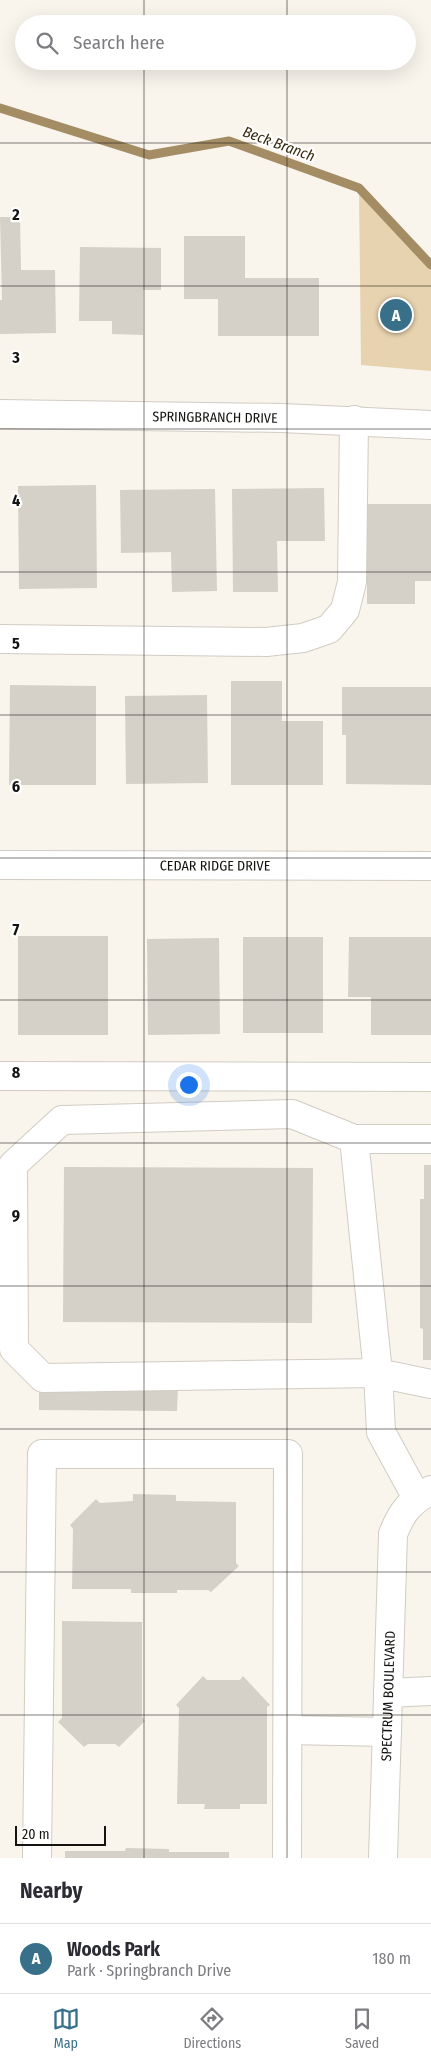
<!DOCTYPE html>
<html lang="en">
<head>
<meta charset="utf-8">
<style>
  :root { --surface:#fff; --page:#f2f2f3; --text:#2b2b33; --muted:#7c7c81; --line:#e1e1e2; --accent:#38708a }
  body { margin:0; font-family:"Fira Sans Condensed",sans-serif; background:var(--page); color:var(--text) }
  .scale { position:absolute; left:15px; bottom:12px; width:91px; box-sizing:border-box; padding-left:5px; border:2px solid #151310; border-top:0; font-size:14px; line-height:18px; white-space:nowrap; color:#151310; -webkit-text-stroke:4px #fff; paint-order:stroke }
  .you { position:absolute; left:188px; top:1084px; width:18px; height:18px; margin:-12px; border:4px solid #fff; border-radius:50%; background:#1a73e8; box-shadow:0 0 0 8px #1a73e833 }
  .badge { display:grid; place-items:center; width:32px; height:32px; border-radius:50%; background:var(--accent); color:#fff; font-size:16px; font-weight:700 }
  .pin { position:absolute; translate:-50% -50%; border:2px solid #fff; box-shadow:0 1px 5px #0006 }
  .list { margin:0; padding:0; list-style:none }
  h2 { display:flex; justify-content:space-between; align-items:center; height:65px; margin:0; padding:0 20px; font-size:21px }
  h2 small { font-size:16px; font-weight:400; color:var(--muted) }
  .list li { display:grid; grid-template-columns:32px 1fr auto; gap:15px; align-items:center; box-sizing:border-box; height:70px; padding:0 20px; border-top:1px solid var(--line) }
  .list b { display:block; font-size:19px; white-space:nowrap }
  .list p { margin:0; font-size:16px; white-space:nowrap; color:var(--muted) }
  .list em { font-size:16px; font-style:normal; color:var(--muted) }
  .icon { flex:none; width:28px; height:28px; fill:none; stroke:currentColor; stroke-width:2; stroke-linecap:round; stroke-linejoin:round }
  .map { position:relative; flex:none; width:431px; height:1858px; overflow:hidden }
  .search { position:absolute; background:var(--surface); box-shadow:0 5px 20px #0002; left:15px; right:15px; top:15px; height:55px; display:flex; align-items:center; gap:12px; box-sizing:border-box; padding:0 18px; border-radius:28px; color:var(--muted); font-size:19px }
  .sheet { height:135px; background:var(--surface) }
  nav { display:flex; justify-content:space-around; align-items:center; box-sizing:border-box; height:70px; border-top:1px solid var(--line); background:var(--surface); font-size:14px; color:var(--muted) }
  nav a { display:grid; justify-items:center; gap:2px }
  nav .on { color:var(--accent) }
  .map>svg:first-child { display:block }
  .green { fill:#e7d3af }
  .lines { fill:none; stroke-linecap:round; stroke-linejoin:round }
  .stream { stroke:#a48d65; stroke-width:9 }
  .building { fill:#d5d1c8 }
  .minor-casing { stroke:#d1ccc4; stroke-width:30 }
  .minor { stroke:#fff; stroke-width:28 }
  .grid { fill:none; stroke:#151310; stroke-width:1; stroke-opacity:0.55 }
  .labels { text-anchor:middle; stroke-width:4.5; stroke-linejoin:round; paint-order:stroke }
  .street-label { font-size:14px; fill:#151310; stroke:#fff }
  .water-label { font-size:15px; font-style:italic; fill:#37290f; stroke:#fff }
  .grid-label { font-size:16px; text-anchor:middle; font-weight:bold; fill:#151310; stroke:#fff; stroke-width:4.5; stroke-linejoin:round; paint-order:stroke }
</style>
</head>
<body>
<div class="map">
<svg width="431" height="1858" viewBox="0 0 431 1858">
  <rect width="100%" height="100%" fill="#f9f4ec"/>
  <path class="green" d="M359 188 431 265V371L361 365Z"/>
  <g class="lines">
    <path class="stream" d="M0 108 149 155 229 141 359 188 431 265"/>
  </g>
  <path class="building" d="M0 217H20L21 270H55L56 333 0 334V300H2Z
    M184 236H245V278H319V336H218V299H184Z
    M80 247 161 248V290H143V335L112 334V321H79Z
    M96 485 97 588 19 589 18 486Z
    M324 488 325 541H277L278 592H233L232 489Z
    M215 489 217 591 172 592 171 552 121 553 120 490Z
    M367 504H431V581H415V604H367Z
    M231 681H282V721H323V785H231Z
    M10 685 96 686V785H9Z
    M342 687H431V785L346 784V735H342Z
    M207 695 208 783 126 784 125 696Z
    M18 936H108V1035H18Z
    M243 937H323V1033H243Z
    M349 937H431V1035H371V997H348Z
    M219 938 220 1034 148 1035 147 939Z
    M424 1165H431V1360H423V1329L420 1328V1199H424Z
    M64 1167 313 1168 312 1323 63 1322Z
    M39 1385 178 1386 177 1411 39 1410Z
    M133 1494 176 1495V1501L236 1502V1563L239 1566 211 1592 208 1590H177V1593H131V1589H72L73 1529 70 1525 96 1499 100 1503 133 1501Z
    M62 1621 142 1622V1717L145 1721 119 1747 115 1744H88L84 1747 58 1722 62 1718Z
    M203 1676 207 1680H240L243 1676 270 1705 267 1707V1804H240V1809H204L205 1804H177L179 1708 176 1705Z
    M126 1848 169 1849V1852H229V1858H65V1851H125Z"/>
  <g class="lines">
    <g class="minor-casing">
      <g id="minor">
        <path id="s1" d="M0 414 282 418 431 425"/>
        <path d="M0 639 266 642 303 638 329 629 345 610 352 582 354 420"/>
        <path id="s2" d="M0 865 431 866"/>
        <path d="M0 1076 431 1077"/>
        <path d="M354 1139H431"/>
        <path d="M417 1498 381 1432 378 1373 354 1139 292 1114 62 1120 13 1165 14 1349 43 1378 378 1373 431 1384"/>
        <path d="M388 1693 431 1691"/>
        <path d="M288 1730 387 1732"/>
        <path d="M37 1858 42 1454H288L287 1858"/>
        <path id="s3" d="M383 1858 393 1534C402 1511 410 1502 431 1490"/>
      </g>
    </g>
    <use href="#minor" class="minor"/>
  </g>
  <path class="grid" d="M144 0V24M287 0V24M144 61V1858M287 61V1858M0 143H431M0 286H431M0 429H431M0 572H431M0 715H431M0 858H431M0 1000H431M0 1143H431M0 1286H431M0 1429H431M0 1572H431M0 1715H431"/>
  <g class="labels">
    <g class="street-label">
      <text dy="5" stroke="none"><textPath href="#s1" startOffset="215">SPRINGBRANCH DRIVE</textPath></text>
      <text dy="5" stroke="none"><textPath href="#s2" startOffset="215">CEDAR RIDGE DRIVE</textPath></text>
      <text dy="5" stroke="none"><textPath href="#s3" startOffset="162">SPECTRUM BOULEVARD</textPath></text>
    </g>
    <g class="water-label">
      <text transform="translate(279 144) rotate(20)" y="5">Beck Branch</text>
    </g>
  </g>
  <g class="grid-label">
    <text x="16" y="220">2</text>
    <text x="16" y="363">3</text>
    <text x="16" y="506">4</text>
    <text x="16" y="649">5</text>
    <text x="16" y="792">6</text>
    <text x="16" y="935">7</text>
    <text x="16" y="1078">8</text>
    <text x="16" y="1221">9</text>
  </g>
</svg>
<div class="scale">20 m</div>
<div class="you"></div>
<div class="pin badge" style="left:396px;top:315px">A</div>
<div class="search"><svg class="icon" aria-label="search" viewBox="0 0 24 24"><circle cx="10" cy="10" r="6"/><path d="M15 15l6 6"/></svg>Search here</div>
</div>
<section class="sheet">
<h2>Nearby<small></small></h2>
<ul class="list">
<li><span class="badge">A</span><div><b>Woods Park</b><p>Park · Springbranch Drive</p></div><em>180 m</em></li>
</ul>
</section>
<nav>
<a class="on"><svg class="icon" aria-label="map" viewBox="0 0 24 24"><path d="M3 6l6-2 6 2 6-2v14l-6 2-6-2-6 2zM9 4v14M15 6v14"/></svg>Map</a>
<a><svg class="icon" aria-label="directions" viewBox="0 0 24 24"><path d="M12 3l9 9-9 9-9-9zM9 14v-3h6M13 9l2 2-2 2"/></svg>Directions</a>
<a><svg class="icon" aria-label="saved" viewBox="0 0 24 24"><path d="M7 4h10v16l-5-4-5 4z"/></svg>Saved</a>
</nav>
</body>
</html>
